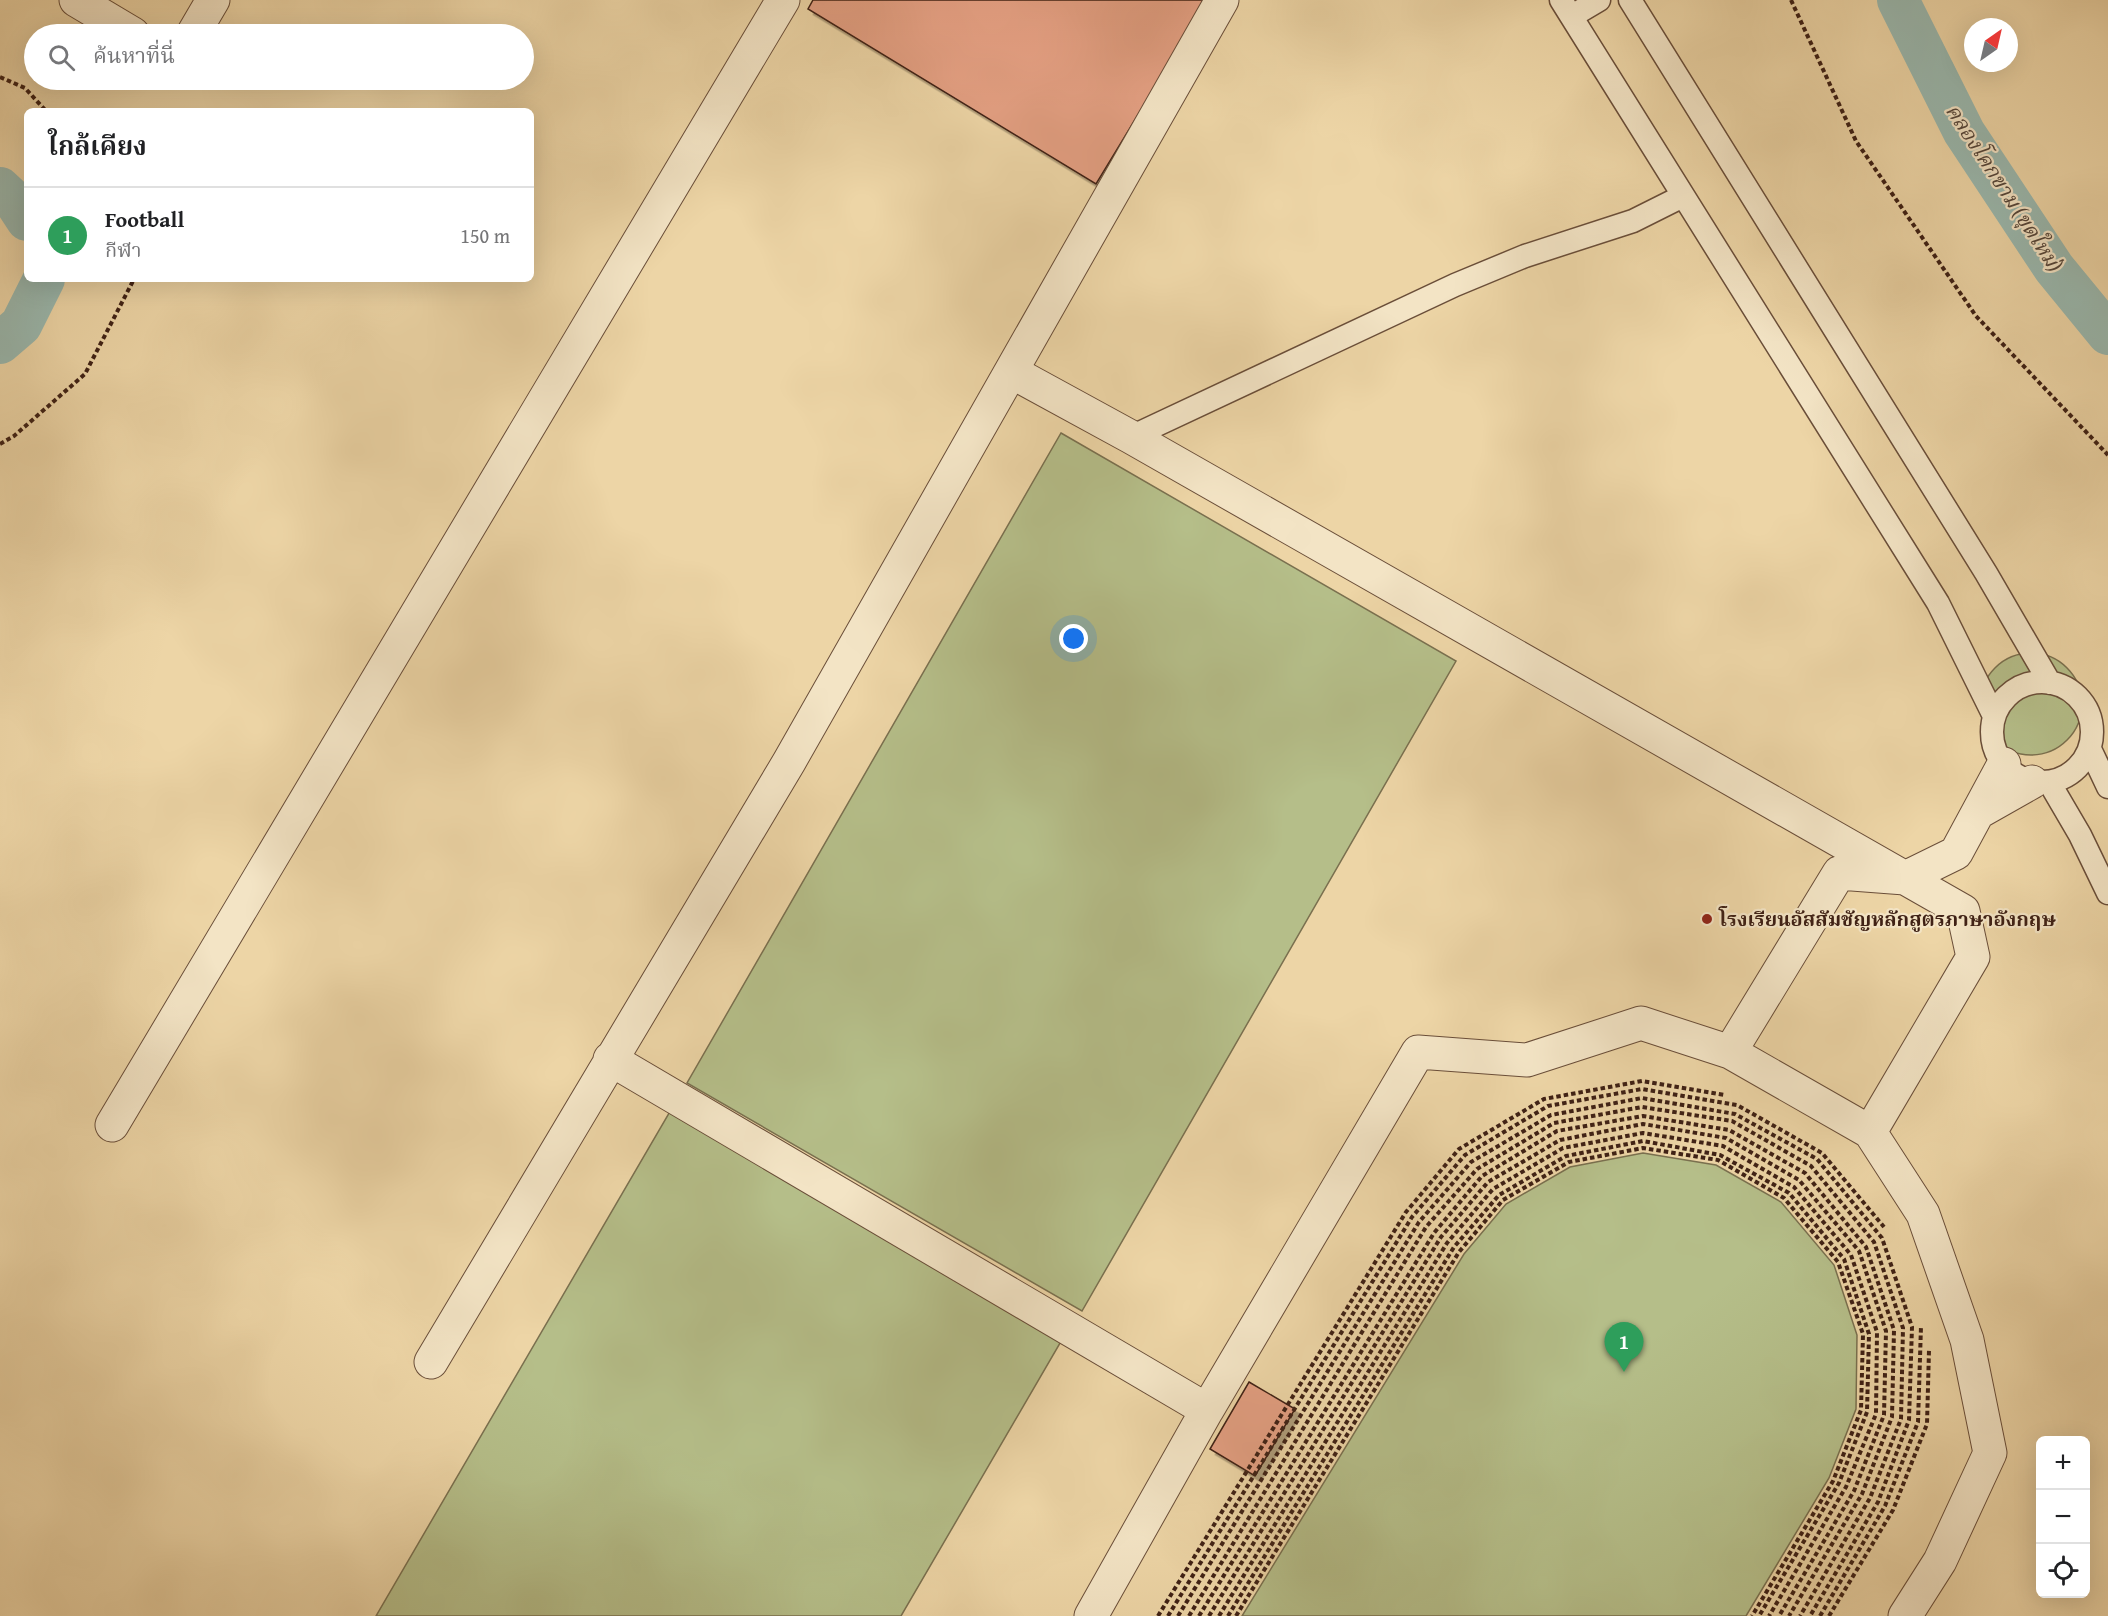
<!DOCTYPE html>
<html lang="th">
<head>
<meta charset="utf-8">
<style>
  :root { --surface:#fff; --page:#f2f2f2; --text:#202124; --muted:#757577; --line:#e0e0e0; --accent:#8f2418 }
  body { margin:0; font-family:"Gentium Book Plus","Noto Serif Thai",serif; background:var(--page); color:var(--text) }
  .controls { position:absolute; right:18px; bottom:18px; display:grid; overflow:hidden; border-radius:9px; box-shadow:0 6px 24px #0002 }
  .controls button { width:54px; height:54px; display:grid; place-items:center; padding:0; border:0; border-bottom:2px solid var(--line); background:var(--surface); color:var(--text); font:30px sans-serif }
  .compass { position:absolute; left:1964px; top:18px; width:54px; height:54px; border-radius:50%; background:var(--surface); box-shadow:0 6px 24px #0002; rotate:34deg }
  .you { position:absolute; left:1074px; top:639px; width:21px; height:21px; margin:-15px; border:4px solid #fff; border-radius:50%; background:#1a73e8; box-shadow:0 0 0 9px #1a73e833 }
  .badge { display:grid; place-items:center; width:39px; height:39px; border-radius:50%; background:var(--accent); color:#fff; font-size:20px; font-weight:700 }
  .pin { position:absolute; translate:-50% -50px; filter:drop-shadow(0 2px 3px #0008) }
  .pin::after { content:''; position:absolute; top:32px; width:21px; height:18px; background:inherit; clip-path:polygon(0 0,100% 0,50% 100%) }
  .list { margin:0; padding:0; list-style:none }
  h2 { display:flex; justify-content:space-between; align-items:center; height:78px; margin:0; padding:0 24px; font-size:26px }
  h2 small { font-size:20px; font-weight:400; color:var(--muted) }
  .list li { display:grid; grid-template-columns:39px 1fr auto; gap:18px; align-items:center; box-sizing:border-box; height:96px; padding:0 24px; border-top:2px solid var(--line) }
  .list b { display:block; font-size:22px; white-space:nowrap }
  .list p { margin:0; font-size:20px; white-space:nowrap; color:var(--muted) }
  .list em { font-size:20px; font-style:normal; color:var(--muted) }
  .icon { flex:none; width:33px; height:33px; fill:none; stroke:currentColor; stroke-width:2; stroke-linecap:round; stroke-linejoin:round }
  .map { position:relative; flex:none; width:2108px; height:1616px; overflow:hidden }
  .search { position:absolute; background:var(--surface); box-shadow:0 6px 24px #0002; left:24px; top:24px; width:510px; height:66px; display:flex; align-items:center; gap:15px; box-sizing:border-box; padding:0 21px; border-radius:33px; color:var(--muted); font-size:22px }
  .panel { position:absolute; background:var(--surface); box-shadow:0 6px 24px #0002; left:24px; top:108px; width:510px; height:174px; border-radius:9px }
  .map>svg:first-child { display:block }
  .green { fill:#b5be89; stroke:#7a704f; stroke-width:1.5 }
  .lines { fill:none; stroke-linecap:round; stroke-linejoin:round }
  .canal { stroke:#9ab8ae; stroke-width:42 }
  .building { fill:#e39f82; stroke:#3f2115; stroke-width:1.5; filter:url(#shadow) }
  .lane-casing { stroke:#6a4e39; stroke-width:25 }
  .street-casing { stroke:#6a4e39; stroke-width:35 }
  .path { stroke:#3f2115; stroke-width:4; stroke-dasharray:4.5 3; stroke-linecap:butt }
  .lane { stroke:#f3e4c5; stroke-width:22 }
  .street { stroke:#f3e4c5; stroke-width:33 }
  .poi-dot { fill:#8f2418; stroke:#f3e4c5; stroke-width:2 }
  .labels { text-anchor:middle; stroke-width:4.5; stroke-linejoin:round; paint-order:stroke }
  .poi-label { font-size:20px; font-weight:bold; fill:#3f2115; stroke:#f3e4c5; text-anchor:start }
  .water-label { font-size:21px; font-style:italic; fill:#56473b; stroke:#f3e4c5 }
</style>
</head>
<body>
<div class="map">
<svg width="2108" height="1616" viewBox="0 0 2108 1616">
  <defs>
    <filter id="shadow"><feDropShadow dx="5.5" dy="5.5" stdDeviation="0" flood-color="#0004"/></filter>
  </defs>
  <rect width="100%" height="100%" fill="#edd5a6"/>
  <filter id="stains"><feTurbulence type="fractalNoise" baseFrequency=".00333" numOctaves="4"/><feColorMatrix values="0 0 0 0 .2 0 0 0 0 .09 0 0 0 0 .02 0 0 0 .5 -.17"/></filter>
  <radialGradient id="worn" r=".72"><stop offset=".6" stop-color="#630" stop-opacity="0"/><stop offset="1" stop-color="#630" stop-opacity=".3"/></radialGradient>
  <path class="green" d="M1061 433 1456 661 1082 1311 687 1083Z
    M1980 704a51 51 0 1 1 102 0a51 51 0 1 1-102 0Z
    M672 1108 1063 1338 901 1616H376Z
    M1643 1153 1716 1165 1781 1202 1834 1265 1857 1335 1856 1409 1829 1478 1746 1616H1242L1464 1254 1506 1204 1570 1167Z"/>
  <g class="lines">
    <path class="canal" d="M1898 0 1964 132 2054 268 2108 334
      M0 188 15 202 27 220
      M0 343 21 325 44 279"/>
  </g>
  <path class="building" d="M813 0H1208L1096 184 808 9Z
    M1249 1382 1295 1409 1255 1476 1210 1449Z"/>
  <g class="lines">
    <g class="lane-casing">
      <path id="lane" d="M1561 0 1938 603 1994 716
        M1630 0 1986 573 2050 683
        M1572 16 1599 0
        M1131 437 1455 285 1525 256 1633 221 1683 196
        M1992 732a50 50 0 1 1 100 0a50 50 0 1 1-100 0Z
        M2090 749 2108 787
        M2049 782 2080 835 2108 893"/>
    </g>
    <g class="street-casing">
      <path id="street" d="M76 0 133 34
        M193 34 213 0
        M1012 372 1131 437 1963 911 1973 957 1870 1132 1923 1214 1967 1340 1990 1453 1940 1561 1905 1616
        M1979 812 2032 782
        M610 1059 1207 1410 1418 1052 1527 1060 1641 1023 1730 1052
        M112 1125 783 0
        M1870 1132 1730 1052 1839 873 1905 878 1956 853 2004 764
        M431 1362 789 762 1222 0
        M1091 1616 1207 1410"/>
    </g>
    <path class="path" d="M1791 0 1856 141 1976 316 2108 455
      M0 77 25 88 46 111
      M0 444 14 436 85 374 134 279
      M1158 1616 1406 1212 1459 1149 1544 1099 1642 1081 1725 1095
      M1168 1616 1412 1217 1465 1155 1548 1106 1642 1089 1737 1105 1822 1153 1884 1227
      M1178 1616 1419 1222 1471 1162 1551 1115 1642 1098 1735 1114 1817 1159 1882 1238 1912 1327 1909 1420 1878 1502 1810 1616
      M1189 1616 1426 1227 1477 1169 1554 1123 1642 1107 1732 1121 1811 1166 1874 1242 1903 1328 1901 1419 1870 1498 1800 1616
      M1199 1616 1434 1233 1482 1176 1557 1131 1643 1116 1729 1130 1805 1173 1866 1247 1894 1330 1892 1417 1862 1494 1789 1616
      M1209 1616 1441 1237 1488 1182 1560 1140 1643 1124 1726 1138 1799 1180 1859 1251 1886 1331 1884 1415 1854 1491 1779 1616
      M1219 1616 1447 1243 1493 1189 1563 1148 1643 1133 1723 1146 1794 1187 1851 1255 1877 1332 1876 1414 1846 1487 1769 1616
      M1228 1616 1454 1247 1499 1195 1566 1156 1643 1141 1720 1155 1789 1193 1844 1259 1869 1334 1867 1412 1839 1483 1759 1616
      M1236 1616 1459 1252 1503 1200 1569 1162 1643 1148 1718 1160 1784 1198 1838 1262 1863 1334 1861 1410 1833 1481 1752 1616
      M1820 1616 1885 1506 1918 1422 1921 1326
      M1829 1616 1893 1510 1927 1424 1929 1350"/>
    <use href="#lane" class="lane"/>
    <use href="#street" class="street"/>
  </g>
  <circle class="poi-dot" cx="1707" cy="919" r="6"/>
  <g class="labels">
    <g class="poi-label">
      <text x="1719" y="926">โรงเรียนอัสสัมชัญหลักสูตรภาษาอังกฤษ</text>
    </g>
    <g class="water-label">
      <text transform="translate(2004 188) rotate(57)" y="7">คลองโคกขาม (ขุดใหม่)</text>
    </g>
  </g>
  <rect width="100%" height="100%" filter="url(#stains)"/>
  <rect width="100%" height="100%" fill="url(#worn)"/>
</svg>
<div class="controls">
<button>+</button>
<button>−</button>
<button><svg class="icon" aria-label="locate" viewBox="0 0 24 24"><circle cx="12" cy="12" r="6"/><path d="M12 2v4M12 18v4M2 12h4M18 12h4"/></svg></button>
</div>
<svg class="compass" viewBox="-18 -18 36 36"><path d="M0-13l5 13h-10z" fill="#e53935"/><path d="M0 13l5-13h-10z" fill="#757577"/></svg>
<div class="you"></div>
<div class="pin badge" style="left:1624px;top:1372px;background:#2e9e5b">1</div>
<div class="search"><svg class="icon" aria-label="search" viewBox="0 0 24 24"><circle cx="10" cy="10" r="6"/><path d="M15 15l6 6"/></svg>ค้นหาที่นี่</div>
<section class="panel">
<h2>ใกล้เคียง<small></small></h2>
<ul class="list">
<li><span class="badge" style="background:#2e9e5b">1</span><div><b>Football</b><p>กีฬา</p></div><em>150 m</em></li>
</ul>
</section>
</div>
</body>
</html>
